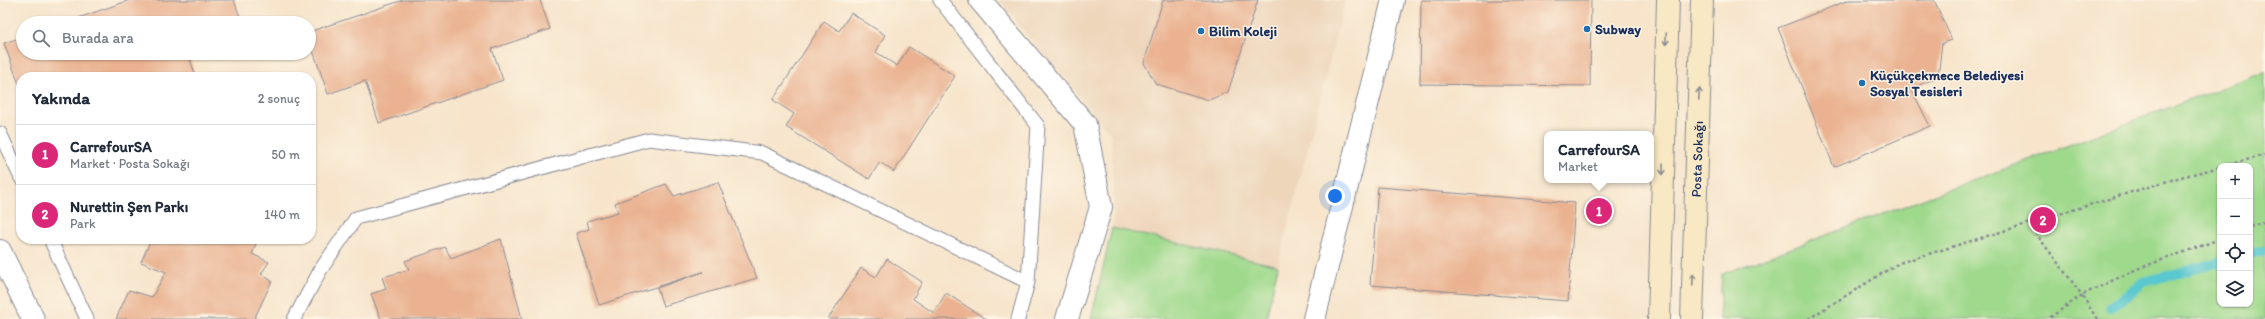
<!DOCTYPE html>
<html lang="tr">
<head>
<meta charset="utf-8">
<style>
  :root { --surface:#fff; --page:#f6f6f7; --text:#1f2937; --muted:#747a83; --line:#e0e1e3; --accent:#db2777 }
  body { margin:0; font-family:Itim,sans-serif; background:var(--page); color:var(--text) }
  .controls { position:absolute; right:12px; bottom:12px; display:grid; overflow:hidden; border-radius:8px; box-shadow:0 1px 3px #0004 }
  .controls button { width:36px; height:36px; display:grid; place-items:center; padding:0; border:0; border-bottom:1px solid var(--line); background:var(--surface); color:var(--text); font:20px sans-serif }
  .you { position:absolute; left:1335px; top:196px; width:14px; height:14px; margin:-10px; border:3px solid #fff; border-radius:50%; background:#1a73e8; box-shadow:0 0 0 6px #1a73e833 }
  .badge { display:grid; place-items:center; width:26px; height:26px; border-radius:50%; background:var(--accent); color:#fff; font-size:13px; font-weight:700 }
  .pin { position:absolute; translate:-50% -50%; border:2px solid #fff; box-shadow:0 1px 4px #0006 }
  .popup { position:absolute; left:1544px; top:131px; width:110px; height:52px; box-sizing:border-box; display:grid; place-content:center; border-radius:8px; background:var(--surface); filter:drop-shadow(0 1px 3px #0005); font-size:13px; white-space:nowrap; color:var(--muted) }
  .popup b { font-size:15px; color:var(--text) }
  .popup::after { content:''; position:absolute; left:50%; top:100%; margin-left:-8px; border:8px solid transparent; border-top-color:var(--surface) }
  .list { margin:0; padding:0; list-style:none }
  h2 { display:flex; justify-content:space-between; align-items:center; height:52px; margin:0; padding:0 16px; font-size:17px }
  h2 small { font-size:13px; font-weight:400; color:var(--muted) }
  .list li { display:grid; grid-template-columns:26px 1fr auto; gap:12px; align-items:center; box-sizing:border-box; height:60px; padding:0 16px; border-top:1px solid var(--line) }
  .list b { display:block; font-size:15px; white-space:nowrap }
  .list p { margin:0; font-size:13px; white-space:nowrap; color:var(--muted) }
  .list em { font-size:13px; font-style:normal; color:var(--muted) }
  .icon { flex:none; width:22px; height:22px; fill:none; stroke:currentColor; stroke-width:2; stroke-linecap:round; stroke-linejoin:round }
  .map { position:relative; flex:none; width:2265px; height:319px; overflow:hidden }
  .search { position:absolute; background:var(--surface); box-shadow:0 1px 3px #0004; left:16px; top:16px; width:300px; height:44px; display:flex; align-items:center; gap:10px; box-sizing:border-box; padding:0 14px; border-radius:22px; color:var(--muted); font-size:15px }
  .panel { position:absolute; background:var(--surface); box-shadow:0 1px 3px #0004; left:16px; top:72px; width:300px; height:172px; border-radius:16px }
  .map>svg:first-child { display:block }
  .built { fill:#eed6bb }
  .green { fill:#9fd98c; stroke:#5d8475; fill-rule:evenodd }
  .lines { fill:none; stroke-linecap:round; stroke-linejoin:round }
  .stream { stroke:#5ac8cf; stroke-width:10 }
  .building { fill:#eab291 }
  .lane-casing { stroke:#898a94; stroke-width:15 }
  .street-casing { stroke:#898a94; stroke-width:24 }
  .secondary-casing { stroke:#898a94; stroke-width:24 }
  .path { stroke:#898a94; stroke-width:2.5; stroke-dasharray:3 3; stroke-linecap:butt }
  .lane { stroke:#fff; stroke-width:13 }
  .street { stroke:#fff; stroke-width:22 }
  .secondary { stroke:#f8e8c3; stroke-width:22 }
  .oneway { stroke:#8a8c90 }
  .poi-dot { fill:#1f6fb2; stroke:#fcf5e5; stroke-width:1.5 }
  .labels { text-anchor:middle; stroke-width:3; stroke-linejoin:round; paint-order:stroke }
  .poi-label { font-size:14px; font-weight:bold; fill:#1b2f5e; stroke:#fcf5e5; text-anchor:start }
  .street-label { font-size:14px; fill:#1b2f5e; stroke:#fcf5e5 }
</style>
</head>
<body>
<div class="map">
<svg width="2265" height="319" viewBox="0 0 2265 319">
  <rect width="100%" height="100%" fill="#fcf5e5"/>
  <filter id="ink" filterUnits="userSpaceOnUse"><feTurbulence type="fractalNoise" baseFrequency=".025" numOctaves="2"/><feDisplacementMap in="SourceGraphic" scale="8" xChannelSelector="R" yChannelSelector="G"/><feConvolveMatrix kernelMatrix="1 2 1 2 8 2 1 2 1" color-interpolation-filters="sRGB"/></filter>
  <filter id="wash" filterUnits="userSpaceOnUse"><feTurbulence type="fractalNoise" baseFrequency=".012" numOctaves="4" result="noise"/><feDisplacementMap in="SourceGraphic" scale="16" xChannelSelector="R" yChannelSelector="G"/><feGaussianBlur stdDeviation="0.9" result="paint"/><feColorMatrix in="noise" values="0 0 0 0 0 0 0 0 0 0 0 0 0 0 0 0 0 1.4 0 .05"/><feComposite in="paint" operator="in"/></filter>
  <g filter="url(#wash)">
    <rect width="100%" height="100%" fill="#f7e4cb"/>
    <path class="built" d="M998 0H1345L1278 266 1112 228 1114 211 1111 134Z"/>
    <path class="green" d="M2265 72V319H1719L1722 274ZM2220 166H2250V304H2220Z
      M1112 228 1278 266 1266 319H1091Z"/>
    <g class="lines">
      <path class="stream" d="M2250 254 2265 250
        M2110 308 2144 282 2220 262"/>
    </g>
    <g id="blocks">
      <path class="building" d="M130 0H234L242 23H64Z
        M403 0H540L550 29 492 49 503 80 379 123 365 81 328 94 309 39V32Z
        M1163 0H1258L1228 92 1209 100 1156 84 1144 63Z
        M1421 0H1591L1590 86 1420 84Z
        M1849 0H1934L1952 40 1942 43 1938 77 1911 89 1930 126 1834 167 1778 28Z
        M851 13 885 35 876 52 897 66 909 47 955 76 894 172 880 162 869 179 786 127 794 114 773 100 824 21 839 31Z
        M23 37V53H206L190 59 196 77H21V90L4 43Z
        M718 182 757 278 663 306 657 288 703 272 599 305 576 233 589 229 587 221 618 212 615 203 666 184 674 196Z
        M1378 187 1575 203 1568 301 1370 285Z
        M151 239H245L256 244 252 254 269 262 261 274 272 281 254 319H116L129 290 152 297 166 272 141 262Z
        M501 239 522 319H381L371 294 386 289 382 277 409 270 405 261 445 247 451 258Z
        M887 259 922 282 913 299 934 313 946 293 986 319H828L861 268 876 277Z"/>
    </g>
  </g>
  <g filter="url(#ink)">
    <use href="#blocks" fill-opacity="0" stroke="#898a94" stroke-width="1"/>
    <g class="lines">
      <g class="lane-casing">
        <path id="lane" d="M940 0 1038 126 1028 282 1018 319
          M0 133 21 178
          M50 239 87 319
          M294 319 321 269 356 218 649 139 762 153 1028 282"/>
      </g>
      <g class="street-casing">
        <path id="street" d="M980 0 1085 124 1101 207 1067 319
          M0 251 33 319
          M1314 319 1393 0"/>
      </g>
      <g class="secondary-casing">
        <g id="secondary">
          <path d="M1659 319 1668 0"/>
          <path id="s1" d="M1692 319 1702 0"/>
        </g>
      </g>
      <path class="path" d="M2223 166 2265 155
        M2028 223 2082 295 2048 319
        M2250 227 2265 222
        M1808 319 1899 263 2181 177 2220 167
        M2097 319 2082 295 2137 269 2220 239"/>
      <use href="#lane" class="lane"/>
      <use href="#street" class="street"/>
      <use href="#secondary" class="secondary"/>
    </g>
    <defs><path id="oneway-shaft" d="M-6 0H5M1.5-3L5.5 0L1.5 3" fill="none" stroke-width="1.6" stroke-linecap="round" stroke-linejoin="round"/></defs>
    <g class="oneway">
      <use href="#oneway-shaft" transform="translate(1666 39) rotate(92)"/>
      <use href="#oneway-shaft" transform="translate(1699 94) rotate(-88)"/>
      <use href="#oneway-shaft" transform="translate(1663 169) rotate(91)"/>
      <use href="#oneway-shaft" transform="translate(1693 280) rotate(-88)"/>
    </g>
  </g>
  <g class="poi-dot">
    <circle cx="1587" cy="29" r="4"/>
    <circle cx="1201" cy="31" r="4"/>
    <circle cx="1862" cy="83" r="4"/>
  </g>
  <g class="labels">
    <g class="poi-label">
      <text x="1595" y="34">Subway</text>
      <text x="1209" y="36">Bilim Koleji</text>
      <text x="1870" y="80">Küçükçekmece Belediyesi<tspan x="1870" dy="16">Sosyal Tesisleri</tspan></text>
    </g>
    <g class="street-label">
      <text dy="5" stroke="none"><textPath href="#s1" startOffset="160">Posta Sokağı</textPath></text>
    </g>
  </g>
</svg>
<div class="controls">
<button>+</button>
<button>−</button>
<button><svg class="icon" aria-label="locate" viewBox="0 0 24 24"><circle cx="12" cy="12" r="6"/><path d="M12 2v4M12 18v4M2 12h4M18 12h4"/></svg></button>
<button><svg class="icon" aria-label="layers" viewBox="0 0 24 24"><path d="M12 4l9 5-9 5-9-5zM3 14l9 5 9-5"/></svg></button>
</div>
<div class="you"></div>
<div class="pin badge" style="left:1599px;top:211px">1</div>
<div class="popup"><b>CarrefourSA</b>Market</div>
<div class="pin badge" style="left:2043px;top:220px">2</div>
<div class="search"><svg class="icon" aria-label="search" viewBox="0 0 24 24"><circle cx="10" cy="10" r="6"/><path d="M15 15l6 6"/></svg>Burada ara</div>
<section class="panel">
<h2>Yakında<small>2 sonuç</small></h2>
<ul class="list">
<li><span class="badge">1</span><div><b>CarrefourSA</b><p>Market · Posta Sokağı</p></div><em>50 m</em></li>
<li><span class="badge">2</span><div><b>Nurettin Şen Parkı</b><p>Park</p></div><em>140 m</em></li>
</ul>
</section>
</div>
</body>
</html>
